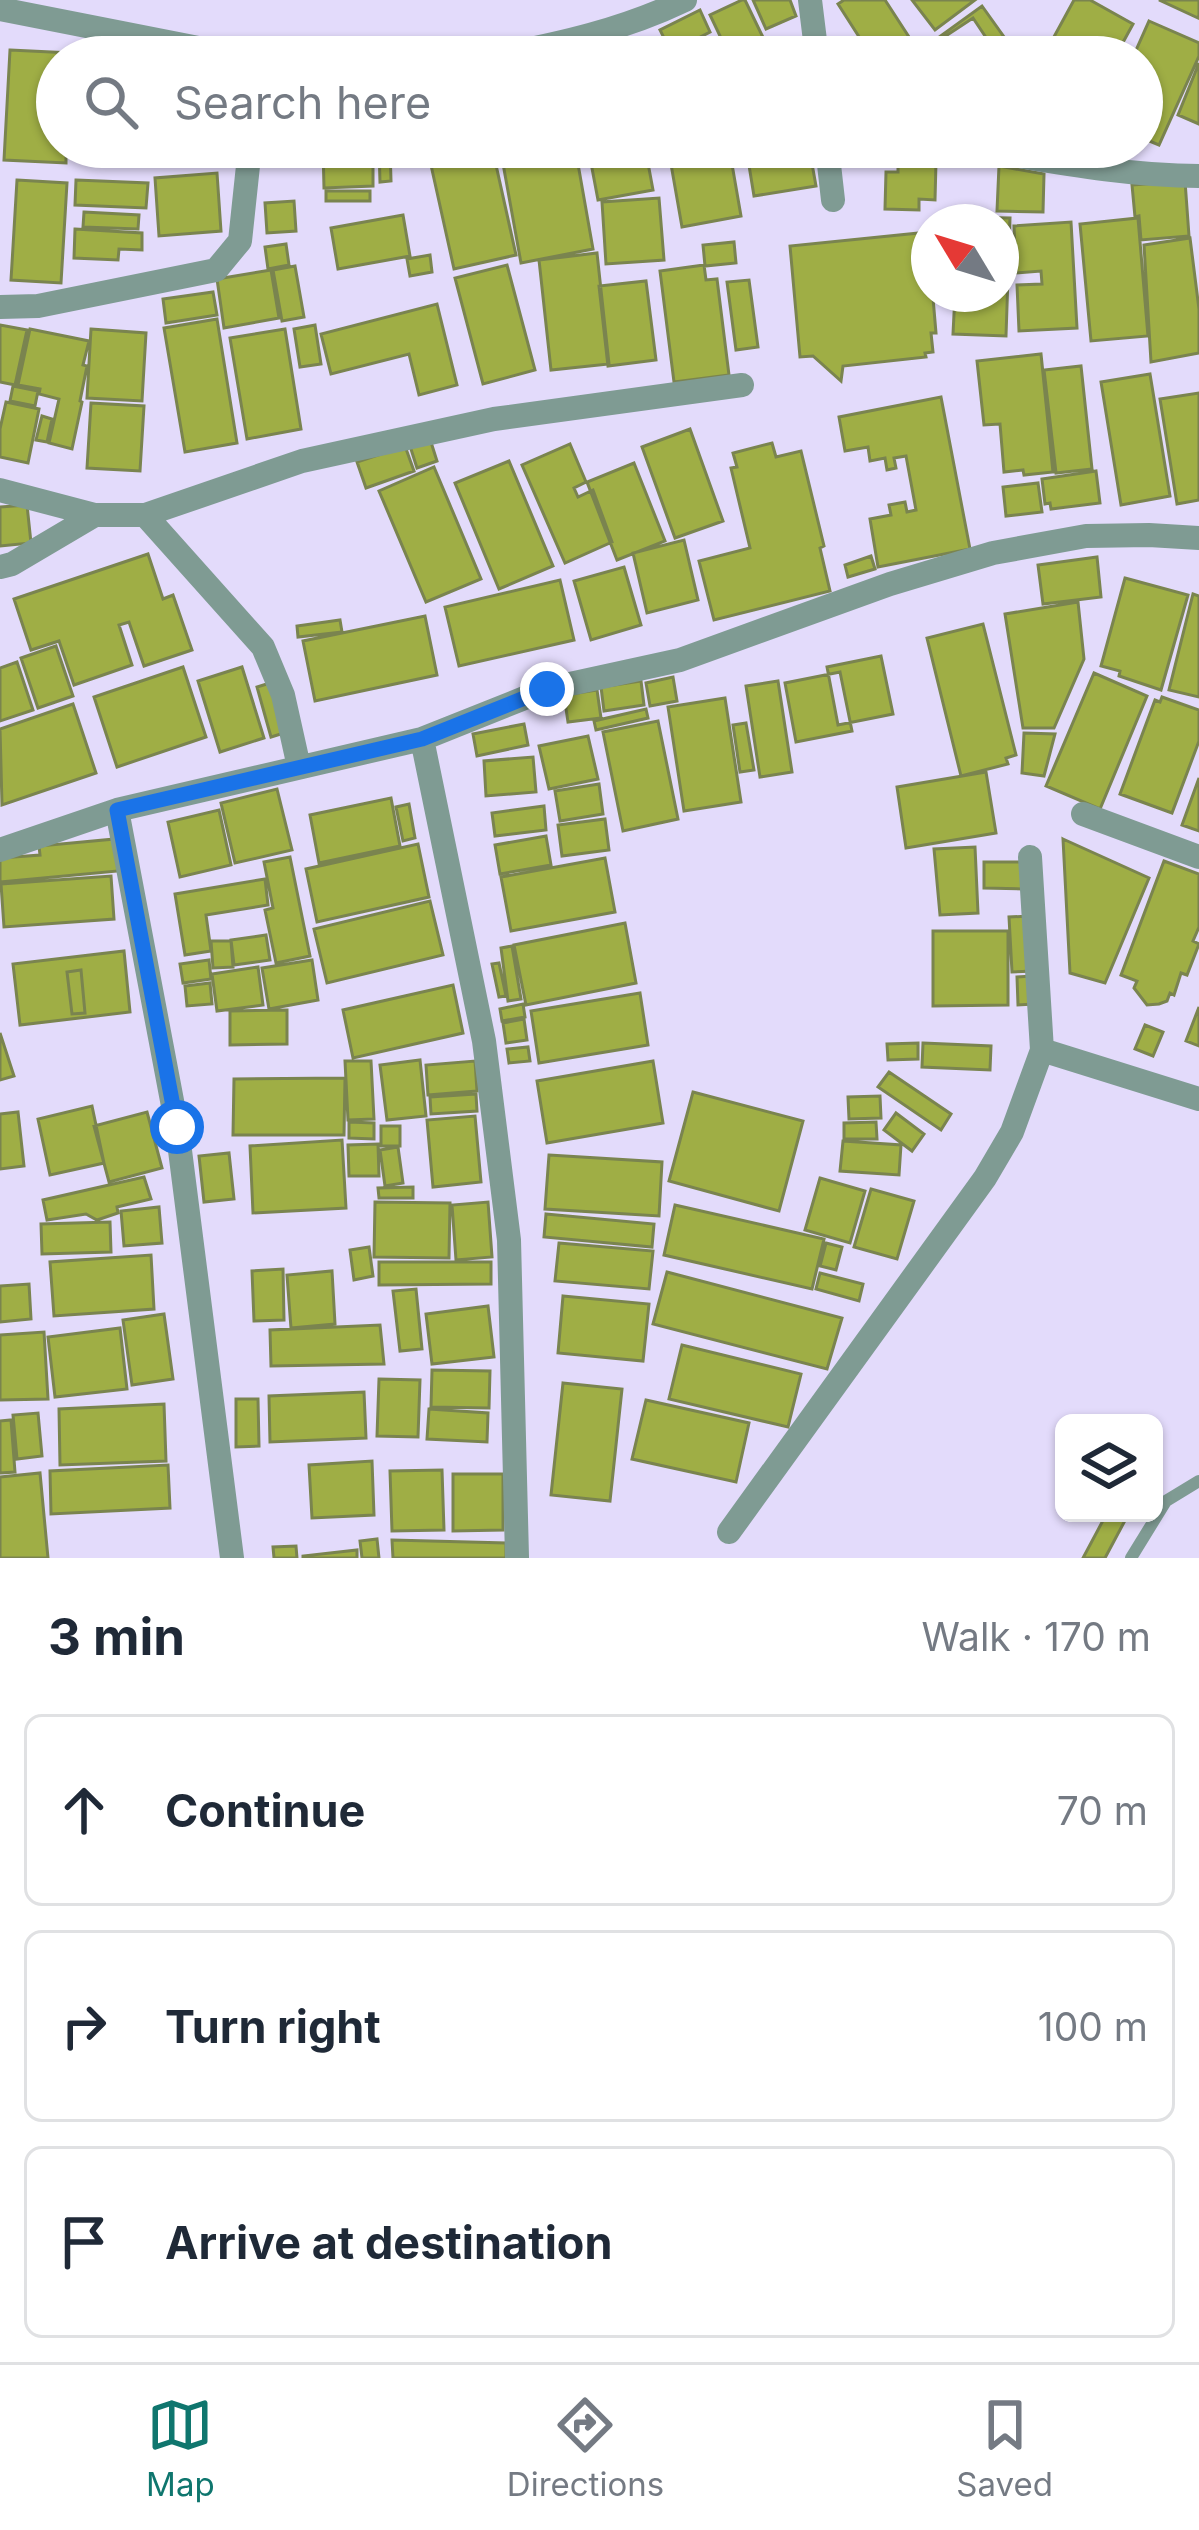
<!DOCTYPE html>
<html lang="en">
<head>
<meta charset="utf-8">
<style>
  :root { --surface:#fff; --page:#f6f6f7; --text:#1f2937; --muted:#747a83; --line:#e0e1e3; --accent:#0f766e }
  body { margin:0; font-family:Inter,sans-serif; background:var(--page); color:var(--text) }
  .controls { position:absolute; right:36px; bottom:36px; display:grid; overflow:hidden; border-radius:18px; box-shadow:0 3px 9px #0004 }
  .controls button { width:108px; height:108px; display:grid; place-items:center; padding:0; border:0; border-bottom:3px solid var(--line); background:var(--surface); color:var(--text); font:60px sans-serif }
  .compass { position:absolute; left:911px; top:204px; width:108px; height:108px; border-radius:50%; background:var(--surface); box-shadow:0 3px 9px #0004; rotate:308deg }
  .stop { position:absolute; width:36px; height:36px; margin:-27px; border:9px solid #1a73e8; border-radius:50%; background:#fff }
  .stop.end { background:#1a73e8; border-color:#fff; box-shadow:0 3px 12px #0008 }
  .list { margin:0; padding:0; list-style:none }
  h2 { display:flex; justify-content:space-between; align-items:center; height:156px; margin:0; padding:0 48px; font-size:51px }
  h2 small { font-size:39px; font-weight:400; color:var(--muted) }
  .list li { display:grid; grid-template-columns:78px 1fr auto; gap:36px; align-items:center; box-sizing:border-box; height:192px; margin:0 24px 24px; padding:0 24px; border:3px solid var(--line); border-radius:18px }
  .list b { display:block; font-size:45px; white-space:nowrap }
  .list em { font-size:39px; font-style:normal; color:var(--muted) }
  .icon { flex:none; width:66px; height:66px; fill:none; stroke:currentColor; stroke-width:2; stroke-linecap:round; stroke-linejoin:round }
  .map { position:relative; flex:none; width:1199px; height:1558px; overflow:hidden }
  .search { position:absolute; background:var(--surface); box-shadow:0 3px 9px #0004; left:36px; right:36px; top:36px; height:132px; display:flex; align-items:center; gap:30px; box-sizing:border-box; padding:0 42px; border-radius:66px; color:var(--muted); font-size:45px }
  .sheet { height:804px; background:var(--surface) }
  nav { display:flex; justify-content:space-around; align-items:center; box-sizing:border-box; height:168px; border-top:3px solid var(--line); background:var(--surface); font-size:33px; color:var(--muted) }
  nav a { display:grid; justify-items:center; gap:6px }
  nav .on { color:var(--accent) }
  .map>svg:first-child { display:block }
  .building { fill:#9fae45; stroke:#7a844f; stroke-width:3; fill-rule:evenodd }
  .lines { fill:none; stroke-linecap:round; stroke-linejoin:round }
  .service { stroke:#7f9b93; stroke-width:12 }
  .minor { stroke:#7f9b93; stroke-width:24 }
  .tertiary { stroke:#7f9b93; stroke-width:24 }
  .route { stroke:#1a73e8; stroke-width:15 }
</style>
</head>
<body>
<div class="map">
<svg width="1199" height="1558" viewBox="0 0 1199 1558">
  <rect width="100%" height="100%" fill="#e3dbfb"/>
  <path class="building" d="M742 0H745L771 54 764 57H730L710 15Z
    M753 0H790L796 16 766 29Z
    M844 0H885L922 57H872L838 4Z
    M912 0H975L935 30Z
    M1074 0H1090L1133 24 1115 57H1043Z
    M1159 0H1199V15L1198 18Z
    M982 6 1009 44 991 57H947L935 40Z
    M700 10 710 32 671 52 660 30Z
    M973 18 999 57H931L926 49Z
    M1149 21 1199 43V56L1159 145 1142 138V57H1133Z
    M85 43 131 47 130 57H83Z
    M10 50 71 53V57H57V147H66V163L4 160Z
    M1199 63V124L1178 115Z
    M191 147H215L216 161 191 162Z
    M323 147H373V186L324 188Z
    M379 147H390L391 181 380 182Z
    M427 147H492L516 255 454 269Z
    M500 147H575L593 249 521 263Z
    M588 147H645L653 190 598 200Z
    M668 147H729L741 216 682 227Z
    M746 147H809L816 186 754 196Z
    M898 161 936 162 935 200 919 199V210L885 209 886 172H898Z
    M999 166 1044 174 1043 212 997 211Z
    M217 173 221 231 159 236 155 178Z
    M17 180 67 183 61 283 11 280Z
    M76 180 148 183 146 208 75 205Z
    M1185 181 1189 236 1141 240 1139 216 1135 217 1132 185Z
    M326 191H370V201H326Z
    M659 198 664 260 606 264 602 202Z
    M294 201 296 231 267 233 265 203Z
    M84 212 139 215 138 229 83 227Z
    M403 215 410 256 338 269 331 228Z
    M957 217 1010 218 1006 336 953 334 955 294H1001V222H957Z
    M1138 218 1148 336 1091 341 1080 224Z
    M1071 222 1077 328 1019 331 1017 285 1042 284 1041 271 1016 273 1014 226Z
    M75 229 142 233V250L119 249 118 260 74 258Z
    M929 232V294H938V297L933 298 936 333H931L933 352 925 353 926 357 843 366 841 381 813 356 800 357 790 246Z
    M1190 238 1199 309V353L1151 362 1144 245Z
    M734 242 736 263 705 266 703 245Z
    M286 244 289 265 268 269 265 247Z
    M597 253 609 364 551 370 539 260Z
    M430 255 432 272 410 276 407 259Z
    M507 265 535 370 483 384 455 278Z
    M704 265 706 280 717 279 729 375 674 382 660 271Z
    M295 266 304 317 282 321 273 270Z
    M271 270 279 318 224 328 217 279Z
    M749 280 758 347 736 350 727 282Z
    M646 281 656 360 608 366 599 286Z
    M213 292 217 315 166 323 163 299Z
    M437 304 457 385 419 395 409 354 331 374 321 334Z
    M217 319 237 443 185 452 164 328Z
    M0 325 27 330 15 385 0 382Z
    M315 325 321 364 300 367 294 329Z
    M30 329 89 341 83 365 87 366 80 401 82 402 72 449 49 443 59 399 39 394 40 389 18 385Z
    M91 329 146 333 142 401 87 398Z
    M285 329 301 429 247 439 230 338Z
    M1041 354 1053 472 1024 475 1023 470 1004 472 1000 424 984 425 977 361Z
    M1081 366 1092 469 1056 473 1044 370Z
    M1150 374 1170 496 1121 505 1101 382Z
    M13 386 38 391 35 406 10 401Z
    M1199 393V500L1177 504 1160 399Z
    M941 397 970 549 878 567 870 519 891 515 889 505 905 502 907 512 916 510 906 456 894 458 896 468 887 470 885 458 870 461 868 447 845 451 839 417Z
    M6 402 39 409 28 463 0 457V429Z
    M91 403 144 406 140 471 87 468Z
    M42 416 52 419 47 442 36 440Z
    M690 429 723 521 675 538 642 447Z
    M430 439 437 461 417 468 410 446Z
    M772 443 776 457 801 451 824 546 820 548 830 591 714 620 699 561 750 548 731 468 737 467 733 453Z
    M570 444 586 482 574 488 578 497 593 490 612 542 565 563 522 465Z
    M405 446 414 471 366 488 357 462Z
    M509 461 553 566 499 589 455 483Z
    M634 463 665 541 617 560 587 482Z
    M434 467 481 579 426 602 379 491Z
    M1096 471 1100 503 1051 509 1050 503 1045 504 1042 479Z
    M1038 483 1042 512 1006 516 1003 487Z
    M27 505 31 543 0 546V507Z
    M684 540 698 600 647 613 633 553Z
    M148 554 163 599 173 595 192 650 144 666 129 622 119 625 132 665 74 685 59 641 31 650 14 599Z
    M871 556 875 569 848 577 845 565Z
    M1097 557 1101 597 1043 604 1038 565Z
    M624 567 641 625 591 640 574 581Z
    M1125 578 1188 595 1161 690 1119 676 1120 671 1101 666Z
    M560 580 574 640 459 666 445 607Z
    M1193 594 1199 596V697L1169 690Z
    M1078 602 1084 659 1054 728H1023L1005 614Z
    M425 616 437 675 315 701 303 641Z
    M340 620 342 632 298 637 297 626Z
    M983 624 1016 755 1006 758 1008 764 961 776 927 638Z
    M56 646 73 696 38 708 21 658Z
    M881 656 893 714 838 725 827 667Z
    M17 662 33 710 0 721V668Z
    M183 667 206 737 117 767 94 697Z
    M242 667 264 738 220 752 198 681Z
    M840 672 852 731 796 742 785 683Z
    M1094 673 1147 696 1100 809 1046 786Z
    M673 677 677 701 650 706 646 683Z
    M641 681 644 705 604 711 601 687Z
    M778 681 792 772 760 777 746 686Z
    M270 683 284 733 271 737 257 687Z
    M597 690 601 718 568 722 564 695Z
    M1162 697 1199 710V741L1172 813 1120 794 1155 700 1160 702Z
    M725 698 741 802 684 811 668 707Z
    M73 704 96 773 2 805 0 729Z
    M646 709 648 718 596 730 594 721Z
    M658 721 678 819 623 831 603 732Z
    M746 723 754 770 740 772 733 725Z
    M524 724 528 745 477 756 473 734Z
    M1024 733 1055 734 1044 776 1022 773Z
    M588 736 598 779 549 789 539 746Z
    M533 757 536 792 486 796 484 761Z
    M986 772 996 833 906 848 897 787Z
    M1199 778V831L1182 825Z
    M599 784 603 814 560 821 555 791Z
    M277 789 292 850 235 863 221 803Z
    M391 798 400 846 319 863 310 815Z
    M409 804 415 838 403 841 396 807Z
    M544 806 546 830 495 836 492 813Z
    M219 810 231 865 180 877 168 822Z
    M605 819 609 850 562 856 558 825Z
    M546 836 551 865 500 874 495 845Z
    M115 839 118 871 0 882V858L40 855 39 846Z
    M1063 839 1149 878 1105 983 1070 973Z
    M418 844 429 897 317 922 306 869Z
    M975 847 978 913 940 915 934 849Z
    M290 857 310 956 276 963 265 910 273 908 264 862Z
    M605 858 615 912 511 931 501 877Z
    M1164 861 1199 874V927L1193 941 1199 944 1187 975 1181 973 1174 995 1170 993 1167 1001 1159 1004 1147 1005 1134 988 1137 981 1121 975Z
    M984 862H1024L1023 889 984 888Z
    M111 876 114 919 4 927 1 884Z
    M265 879 268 905 206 915 211 951 185 955 175 894Z
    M430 901 443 955 327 983 314 929Z
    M1030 916 1034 971 1012 972 1009 917Z
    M625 923 636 983 526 1005 514 945Z
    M933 931H1008V1005L933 1006Z
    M266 935 270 960 234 965 231 940Z
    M211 941H231L233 967 213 968Z
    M512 946 521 999 508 1001 501 948Z
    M124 951 130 1012 20 1025 13 964ZM81 970 85 1013 72 1014 67 972Z
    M209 960 211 979 183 983 180 964Z
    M312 960 318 1000 269 1009 262 968Z
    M499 963 506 996 499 997 492 964Z
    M258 967 263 1005 217 1011 212 974Z
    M81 970 85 1013 72 1014 67 972Z
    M1032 976 1033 1004 1018 1005 1017 977Z
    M210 983 212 1004 187 1006 185 986Z
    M453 985 463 1033 353 1058 343 1010Z
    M640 993 648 1045 539 1063 531 1011Z
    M523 1004 525 1017 502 1021 500 1009Z
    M1199 1007V1046L1186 1041Z
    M287 1010V1044L230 1045V1011Z
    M524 1019 527 1040 506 1043 503 1023Z
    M1145 1025 1163 1032 1153 1056 1135 1049Z
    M0 1033 14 1076 0 1080Z
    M918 1043V1059L888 1060 887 1044Z
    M923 1043 991 1046 990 1070 922 1067Z
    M528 1047 530 1061 509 1063 507 1049Z
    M420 1060 426 1116 387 1120 380 1065Z
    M345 1061H371L374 1119 348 1120Z
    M475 1061 477 1091 428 1095 426 1065Z
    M653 1061 663 1123 547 1143 537 1081Z
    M889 1072 951 1114 941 1130 878 1087Z
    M345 1078 344 1135H233L234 1079Z
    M693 1092 803 1121 779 1211 669 1181Z
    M476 1094 477 1111 431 1114 430 1097Z
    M880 1096 881 1118 849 1119 848 1097Z
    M92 1106 104 1163 50 1175 38 1119Z
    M18 1112 24 1166 0 1169V1114Z
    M147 1112 162 1168 109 1182 94 1126Z
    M896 1113 924 1134 912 1151 884 1130Z
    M475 1116 481 1182 433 1187 427 1120Z
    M349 1122 374 1123V1139L349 1138Z
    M876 1122 877 1139H844V1123Z
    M381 1126H400V1146H381Z
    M342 1140 346 1208 253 1213 250 1146Z
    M843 1141 901 1145 899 1175 840 1171Z
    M378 1144 379 1176H349L348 1145Z
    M398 1147 403 1183 385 1186 380 1150Z
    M229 1153 234 1199 204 1202 199 1156Z
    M549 1155 662 1162 659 1216 545 1209Z
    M144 1177 151 1199 117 1207 118 1213 97 1220 86 1214 47 1220 43 1200Z
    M820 1178 865 1191 850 1243 805 1230Z
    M413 1187V1198H379L378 1188Z
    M871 1189 914 1201 897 1259 854 1247Z
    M375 1202 450 1203 449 1258 374 1257Z
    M488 1202 492 1257 456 1260 452 1205Z
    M675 1205 824 1239 812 1289 664 1255Z
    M159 1207 162 1243 124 1246 121 1211Z
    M546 1214 654 1224 652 1247 544 1237Z
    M110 1222 111 1252 42 1254 41 1224Z
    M559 1243 653 1251 649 1289 555 1281Z
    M826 1243 842 1247 836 1270 820 1266Z
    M369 1247 373 1276 354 1280 350 1250Z
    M151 1255 154 1309 54 1316 50 1262Z
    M379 1262H491V1284L379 1285Z
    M283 1269 284 1320 254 1321 252 1271Z
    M332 1271 335 1324 291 1328 287 1275Z
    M667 1272 842 1318 827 1369 653 1324Z
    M820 1273 863 1284 859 1301 816 1289Z
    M29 1284 31 1319 0 1322V1286Z
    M416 1289 422 1349 400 1351 393 1291Z
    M563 1296 649 1304 643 1361 558 1353Z
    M488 1306 494 1357 432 1364 426 1314Z
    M164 1314 173 1379 132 1385 123 1320Z
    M380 1325 384 1364 271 1366 270 1330Z
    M120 1328 127 1389 55 1397 48 1337Z
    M44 1332 48 1399 0 1400V1335Z
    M682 1345 801 1374 788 1427 669 1399Z
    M432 1370 490 1371 489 1408 431 1407Z
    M379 1379 420 1380 418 1437 377 1436Z
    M563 1383 622 1389 610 1501 551 1495Z
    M364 1392 366 1438 270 1442 269 1396Z
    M236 1399H258L259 1446 236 1447Z
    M646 1400 749 1423 736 1482 632 1459Z
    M164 1404 166 1461 60 1465 59 1409Z
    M429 1409 488 1413 487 1442 427 1439Z
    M38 1413 42 1456 17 1459 13 1415Z
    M11 1420 15 1472 0 1473V1421Z
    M372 1461 374 1515 312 1518 309 1465Z
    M168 1465 170 1508 51 1514 50 1471Z
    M442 1470 444 1530 392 1531 390 1471Z
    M40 1473 48 1558H0V1477Z
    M453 1474H503V1530L453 1531Z
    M1107 1513H1129L1105 1558H1083Z
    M377 1539 379 1558H362L360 1541Z
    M392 1540 506 1543V1558H393Z
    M296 1546 297 1558H274L273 1547Z
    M357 1550V1558H303V1556Z"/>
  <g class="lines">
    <path class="service" d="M1131 1558 1166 1501 1199 1481"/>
    <path class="minor" d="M810 0 817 57
      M827 147 833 200
      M976 149C1050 161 1124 176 1199 176
      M0 307 38 306 216 270 240 241 250 147
      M0 490 95 515
      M145 515 263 647 283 695 299 767
      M0 567 12 564 95 515H145L302 461 494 419 742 385
      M422 739 484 1041 509 1240 517 1557
      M117 810 177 1127 232 1558
      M1083 814 1199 857
      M0 850 117 810 422 739 547 689 680 660 890 584 993 553 1086 536 1149 535 1199 538
      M1042 1050 1199 1099
      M729 1532 985 1178 1012 1132 1042 1050 1030 857"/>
    <path class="tertiary" d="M0 9 244 57
      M491 57C559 44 623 30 685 0"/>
  </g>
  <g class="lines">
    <path class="route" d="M177 1127 117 810 422 739 547 689"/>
  </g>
</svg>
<div class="controls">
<button><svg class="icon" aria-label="layers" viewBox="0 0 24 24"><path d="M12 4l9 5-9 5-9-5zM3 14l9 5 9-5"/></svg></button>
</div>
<svg class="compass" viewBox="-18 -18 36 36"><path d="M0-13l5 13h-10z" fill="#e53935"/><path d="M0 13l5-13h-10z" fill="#747a83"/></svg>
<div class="stop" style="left:177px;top:1127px"></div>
<div class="stop end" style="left:547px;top:689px"></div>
<div class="search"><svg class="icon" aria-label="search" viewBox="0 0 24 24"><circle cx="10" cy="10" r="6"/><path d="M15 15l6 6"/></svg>Search here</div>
</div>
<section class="sheet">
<h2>3 min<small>Walk · 170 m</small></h2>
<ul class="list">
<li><svg class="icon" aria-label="ahead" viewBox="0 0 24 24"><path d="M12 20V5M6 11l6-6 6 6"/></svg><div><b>Continue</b></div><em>70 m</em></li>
<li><svg class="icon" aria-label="right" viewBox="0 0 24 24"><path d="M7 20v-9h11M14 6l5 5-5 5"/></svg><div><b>Turn right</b></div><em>100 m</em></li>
<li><svg class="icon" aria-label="arrive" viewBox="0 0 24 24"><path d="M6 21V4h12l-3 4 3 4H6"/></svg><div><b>Arrive at destination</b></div></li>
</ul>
</section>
<nav>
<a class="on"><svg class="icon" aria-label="map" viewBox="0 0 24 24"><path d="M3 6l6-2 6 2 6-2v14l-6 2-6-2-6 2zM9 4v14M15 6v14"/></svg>Map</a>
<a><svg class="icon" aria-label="directions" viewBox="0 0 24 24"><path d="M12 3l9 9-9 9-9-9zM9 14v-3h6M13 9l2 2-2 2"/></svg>Directions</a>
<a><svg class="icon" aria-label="saved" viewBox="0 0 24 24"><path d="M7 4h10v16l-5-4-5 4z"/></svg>Saved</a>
</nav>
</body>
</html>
